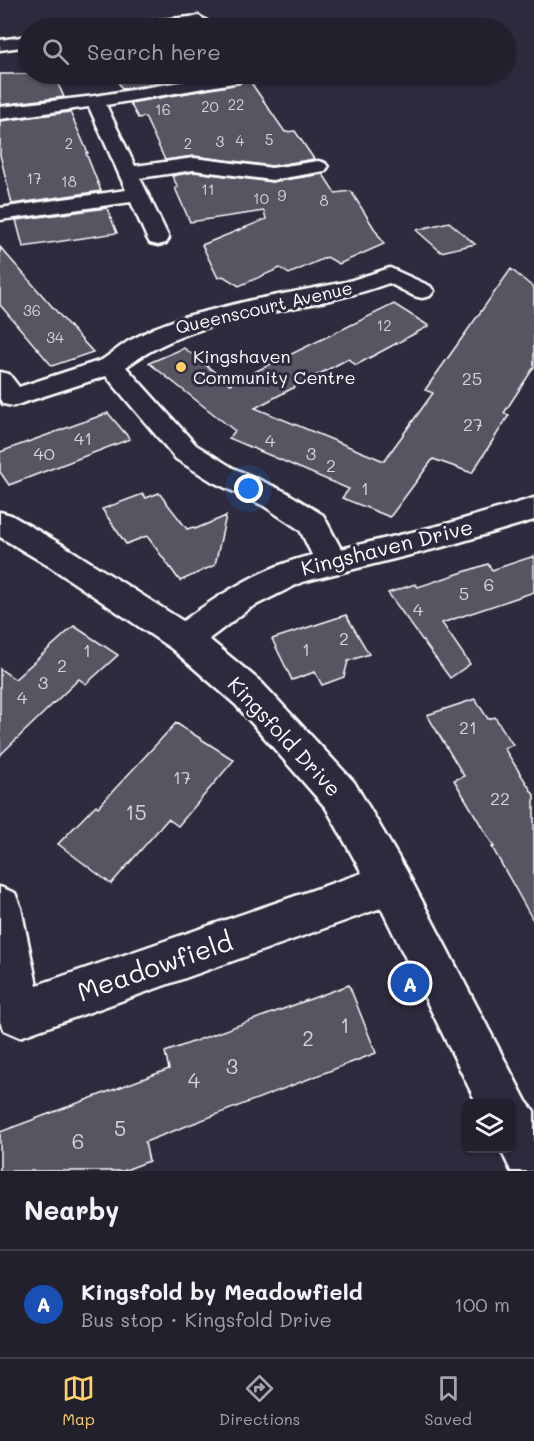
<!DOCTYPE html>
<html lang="en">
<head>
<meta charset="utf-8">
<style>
  :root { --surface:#23202e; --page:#2f2d3a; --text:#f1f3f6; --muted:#a3a3aa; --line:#403e4a; --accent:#ffd166 }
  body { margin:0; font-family:Mali,sans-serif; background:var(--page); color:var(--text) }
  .controls { position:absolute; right:18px; bottom:18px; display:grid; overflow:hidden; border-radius:9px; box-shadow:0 2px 4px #0004 }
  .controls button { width:54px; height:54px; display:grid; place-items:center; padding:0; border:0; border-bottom:2px solid var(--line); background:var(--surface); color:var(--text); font:30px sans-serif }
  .you { position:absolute; left:249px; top:489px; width:21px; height:21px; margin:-15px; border:4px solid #fff; border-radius:50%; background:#1a73e8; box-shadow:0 0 0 9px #1a73e833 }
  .badge { display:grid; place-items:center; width:39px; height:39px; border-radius:50%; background:var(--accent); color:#fff; font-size:20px; font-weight:700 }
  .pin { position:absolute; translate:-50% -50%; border:3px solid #fff; box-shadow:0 2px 6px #0006 }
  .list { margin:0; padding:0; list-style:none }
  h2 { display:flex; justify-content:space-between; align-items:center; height:78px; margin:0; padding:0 24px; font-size:26px }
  h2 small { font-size:20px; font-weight:400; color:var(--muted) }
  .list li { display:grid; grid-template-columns:39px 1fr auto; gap:18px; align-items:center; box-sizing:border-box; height:108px; padding:0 24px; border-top:2px solid var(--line) }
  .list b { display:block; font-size:22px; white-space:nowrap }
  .list p { margin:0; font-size:20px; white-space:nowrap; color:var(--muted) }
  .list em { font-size:20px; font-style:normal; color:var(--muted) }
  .icon { flex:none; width:33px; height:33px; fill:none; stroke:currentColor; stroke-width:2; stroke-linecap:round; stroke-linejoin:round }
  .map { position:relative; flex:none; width:534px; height:1171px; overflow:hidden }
  .search { position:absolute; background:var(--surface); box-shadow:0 2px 4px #0004; left:18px; right:18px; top:18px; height:66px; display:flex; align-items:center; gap:15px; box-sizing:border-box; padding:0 21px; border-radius:33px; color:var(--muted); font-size:22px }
  .sheet { height:186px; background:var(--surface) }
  nav { display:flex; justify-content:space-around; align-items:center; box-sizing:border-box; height:84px; border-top:2px solid var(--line); background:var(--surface); font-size:16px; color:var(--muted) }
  nav a { display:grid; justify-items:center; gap:3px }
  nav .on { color:var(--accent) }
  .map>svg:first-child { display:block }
  .building { fill:#595564; stroke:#fff; stroke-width:1.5 }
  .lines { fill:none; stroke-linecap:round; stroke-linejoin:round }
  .minor-casing { stroke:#fff; stroke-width:5 }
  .minor { fill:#2f2a3d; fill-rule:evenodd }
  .poi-dot { fill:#ffd166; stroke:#2f2a3d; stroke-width:2 }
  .labels { text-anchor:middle; stroke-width:6; stroke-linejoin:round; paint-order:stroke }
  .far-number-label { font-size:15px; fill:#d6d4d8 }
  .far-street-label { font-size:18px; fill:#fff; stroke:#2f2a3d }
  .far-poi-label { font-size:18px; fill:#fff; stroke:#2f2a3d; text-anchor:start }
  .number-label { font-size:18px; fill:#d6d4d8 }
  .street-label { font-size:21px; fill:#fff; stroke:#2f2a3d }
  .near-number-label { font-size:21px; fill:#d6d4d8 }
  .near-street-label { font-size:26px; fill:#fff; stroke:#2f2a3d }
</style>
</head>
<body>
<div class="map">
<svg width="534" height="1171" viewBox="0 0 534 1171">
  <rect width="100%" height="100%" fill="#2f2a3d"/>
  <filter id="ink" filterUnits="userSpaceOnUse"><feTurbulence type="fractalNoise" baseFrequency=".0167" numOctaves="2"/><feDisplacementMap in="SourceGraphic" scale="12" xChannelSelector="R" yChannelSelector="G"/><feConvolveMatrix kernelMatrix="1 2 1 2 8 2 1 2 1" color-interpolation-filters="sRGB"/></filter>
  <g filter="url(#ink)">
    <path class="building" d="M0 74H49L51 83 57 82 64 97 0 105Z
      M114 74H218L122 89Z
      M241 74H245L285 132 295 131 314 159 272 166 194 156 165 160 145 117 138 118 130 103 239 84 244 78Z
      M70 112 88 153H86L101 191 12 204 0 155V121Z
      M194 172 272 182 323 174 335 193 351 191 384 244 339 264 327 257 289 274 280 268 239 286 223 276 218 278 202 245 266 219 264 211 190 222 175 188 178 187 172 176Z
      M107 208 117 233 23 247 16 220Z
      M449 222 475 244 441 252 416 230Z
      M0 247 71 328 93 352 52 366 0 305Z
      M511 269 534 288V367L504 413 509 415 472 473 433 459 390 517 342 498 349 489 229 438 235 431 149 363 184 348 230 384 394 304 429 326 356 365 348 359 255 408 384 461 433 393 425 390Z
      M108 413 130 439 9 485 0 472V452Z
      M159 493 187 529 193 527 195 529 226 516 215 565 180 581 147 536 126 544 102 509 143 494 146 498Z
      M534 556V592L442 623 470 664 450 678 388 593 415 584 418 587 488 564 492 570Z
      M346 615 369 654 348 661 344 677 322 685 315 672 292 680 272 639Z
      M74 626 118 655 86 684 79 679 0 755V669L15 679Z
      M475 699 488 719 495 717 513 745 504 748 534 795V922L492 847H494L454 780 464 776 427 715Z
      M176 723 234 760 178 826 168 819 111 884 58 844 96 805 98 807Z
      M349 985 376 1053 145 1142 149 1161 123 1171H0V1132L169 1069 165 1052Z"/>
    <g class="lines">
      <g class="minor-casing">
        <path id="minor" d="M199 16 207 21 205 24 173 28H126L134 23Z
          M28 36V46L0 50V40Z
          M229 74H239L242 78 239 82 233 83 106 105 135 166 194 158 272 168 318 161 325 163 328 167 325 171 272 180 194 170 140 178 169 238 166 243 158 245 150 243 147 238 131 202 0 220V208L126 190 89 107 0 119V107L95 96Z
          M390 268 430 286 434 291 430 296 422 298 414 296 389 283C301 316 204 309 126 367L196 445 233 468 286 492 323 515 341 549 450 523 534 498V520L450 545 302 582 250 608 209 639 262 683 354 782 406 870 526 1101 534 1111V1171H511L500 1148H512V1104H477L381 908 20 1037 4 1030 0 1022V887L15 893 21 908 37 985 362 873 326 808 236 705 172 649 49 566 0 537V512L11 515 71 550 183 621C223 592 263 567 312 555L300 530 264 506 213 482 176 459 106 376 13 406 3 404 0 399V372L9 374 19 387 102 360 127 342 154 328 183 317 252 300 346 282Z"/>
      </g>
      <use href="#minor" class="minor"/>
    </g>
  </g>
  <circle class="poi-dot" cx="181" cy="367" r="6"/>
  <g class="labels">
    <g class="far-number-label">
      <text x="236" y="110">22</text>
      <text x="210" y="112">20</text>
      <text x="163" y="115">16</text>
      <text x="269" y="145">5</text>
      <text x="240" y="146">4</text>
      <text x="220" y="147">3</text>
      <text x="69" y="149">2</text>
      <text x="188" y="149">2</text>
      <text x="34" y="184">17</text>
      <text x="69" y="187">18</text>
      <text x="208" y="195">11</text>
      <text x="282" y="201">9</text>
      <text x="261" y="204">10</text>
      <text x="324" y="206">8</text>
      <text x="32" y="316">36</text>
      <text x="384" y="331">12</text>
      <text x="55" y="343">34</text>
    </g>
    <g class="far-street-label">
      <text transform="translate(264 308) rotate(-13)" y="6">Queenscourt Avenue</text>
    </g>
    <g class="far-poi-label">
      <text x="193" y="363">Kingshaven<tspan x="193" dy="21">Community Centre</tspan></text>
    </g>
    <g class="number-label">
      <text x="472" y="385">25</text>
      <text x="473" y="431">27</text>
      <text x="83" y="445">41</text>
      <text x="270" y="447">4</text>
      <text x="44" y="460">40</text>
      <text x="311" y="460">3</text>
      <text x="331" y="472">2</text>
      <text x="365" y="495">1</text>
      <text x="489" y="591">6</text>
      <text x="464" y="600">5</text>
      <text x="418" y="616">4</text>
      <text x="344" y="645">2</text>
      <text x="306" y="656">1</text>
      <text x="87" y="657">1</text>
      <text x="62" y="672">2</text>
      <text x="43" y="689">3</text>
      <text x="22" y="704">4</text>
      <text x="468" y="734">21</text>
      <text x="182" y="784">17</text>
      <text x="500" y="805">22</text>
    </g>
    <g class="street-label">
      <text transform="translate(387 548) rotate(-14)" y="7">Kingshaven Drive</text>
      <text transform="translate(284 737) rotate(47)" y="7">Kingsfold Drive</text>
    </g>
    <g class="near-number-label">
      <text x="136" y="820">15</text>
      <text x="345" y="1033">1</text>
      <text x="308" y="1046">2</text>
      <text x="232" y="1074">3</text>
      <text x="194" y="1088">4</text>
      <text x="120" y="1136">5</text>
      <text x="78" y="1149">6</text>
    </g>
    <g class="near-street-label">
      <text transform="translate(155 967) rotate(-19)" y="9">Meadowfield</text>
    </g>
  </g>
</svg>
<div class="controls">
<button><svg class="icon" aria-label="layers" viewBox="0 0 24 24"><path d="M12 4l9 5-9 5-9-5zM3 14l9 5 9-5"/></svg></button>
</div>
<div class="you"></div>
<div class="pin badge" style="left:410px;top:983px;background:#1a4fb4">A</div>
<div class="search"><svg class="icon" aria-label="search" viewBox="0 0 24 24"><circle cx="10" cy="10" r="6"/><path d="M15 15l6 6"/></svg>Search here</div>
</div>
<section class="sheet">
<h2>Nearby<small></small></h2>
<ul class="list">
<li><span class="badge" style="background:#1a4fb4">A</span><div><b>Kingsfold by Meadowfield</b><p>Bus stop · Kingsfold Drive</p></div><em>100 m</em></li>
</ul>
</section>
<nav>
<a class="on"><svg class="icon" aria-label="map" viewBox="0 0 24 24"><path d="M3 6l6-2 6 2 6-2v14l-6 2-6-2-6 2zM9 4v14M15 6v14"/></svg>Map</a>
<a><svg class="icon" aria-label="directions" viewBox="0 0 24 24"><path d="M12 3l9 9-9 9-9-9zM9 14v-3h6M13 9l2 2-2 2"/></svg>Directions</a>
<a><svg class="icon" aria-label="saved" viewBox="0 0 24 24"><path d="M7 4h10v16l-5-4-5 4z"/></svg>Saved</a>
</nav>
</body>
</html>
